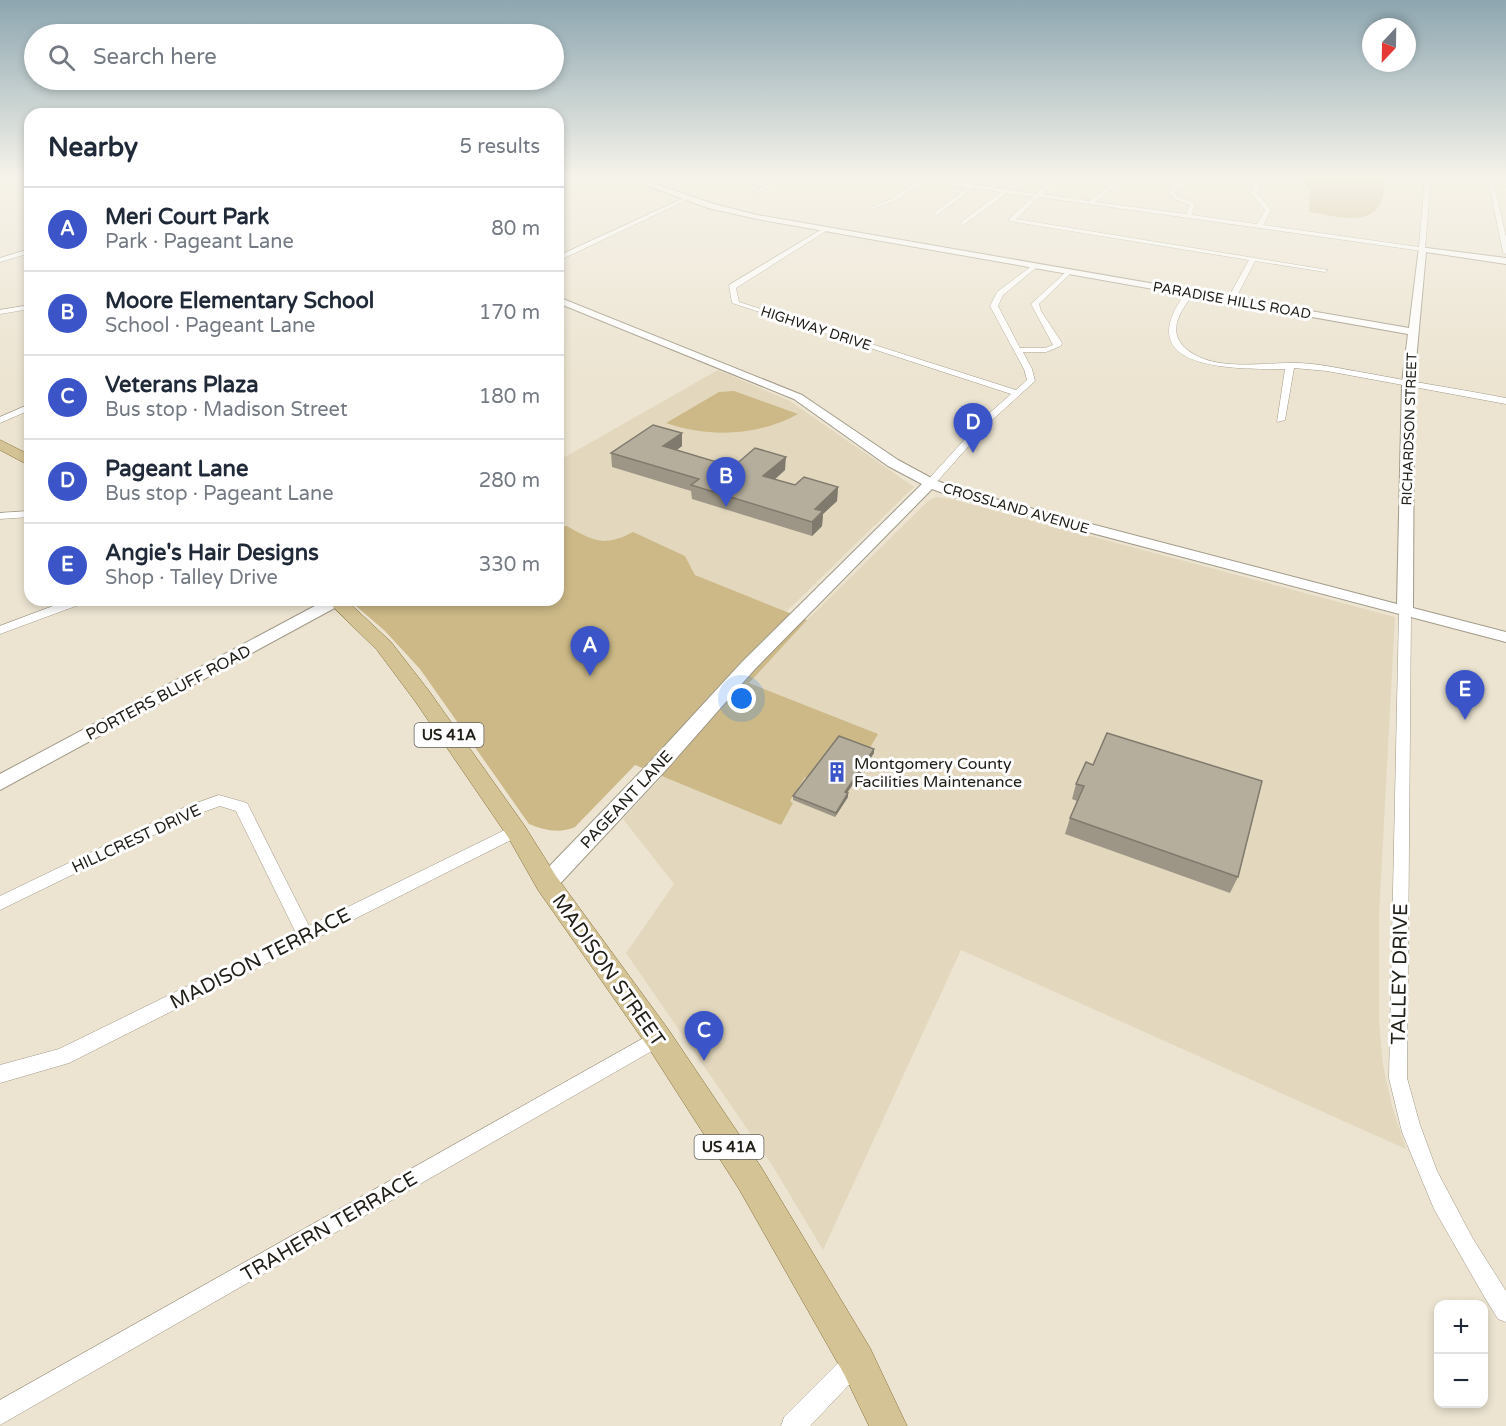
<!DOCTYPE html>
<html lang="en">
<head>
<meta charset="utf-8">
<style>
  :root { --surface:#fff; --page:#f2f2f3; --text:#1f2937; --muted:#747a83; --line:#e0e1e3; --accent:#3b55c8 }
  body { margin:0; font-family:"Varela Round",sans-serif; background:var(--page); color:var(--text) }
  .controls { position:absolute; right:18px; bottom:18px; display:grid; overflow:hidden; border-radius:12px; box-shadow:0 3px 9px #0003 }
  .controls button { width:54px; height:54px; display:grid; place-items:center; padding:0; border:0; border-bottom:2px solid var(--line); background:var(--surface); color:var(--text); font:30px sans-serif }
  .compass { position:absolute; left:1362px; top:18px; width:54px; height:54px; border-radius:50%; background:var(--surface); box-shadow:0 3px 9px #0003; rotate:202deg }
  .you { position:absolute; left:742px; top:699px; width:21px; height:21px; margin:-15px; border:4px solid #fff; border-radius:50%; background:#1a73e8; box-shadow:0 0 0 9px #1a73e833 }
  .badge { display:grid; place-items:center; width:39px; height:39px; border-radius:50%; background:var(--accent); color:#fff; font-size:20px; font-weight:700 }
  .pin { position:absolute; translate:-50% -50px; filter:drop-shadow(0 2px 3px #0008) }
  .pin::after { content:''; position:absolute; top:32px; width:21px; height:18px; background:inherit; clip-path:polygon(0 0,100% 0,50% 100%) }
  .list { margin:0; padding:0; list-style:none }
  h2 { display:flex; justify-content:space-between; align-items:center; height:78px; margin:0; padding:0 24px; font-size:26px }
  h2 small { font-size:20px; font-weight:400; color:var(--muted) }
  .list li { display:grid; grid-template-columns:39px 1fr auto; gap:18px; align-items:center; box-sizing:border-box; height:84px; padding:0 24px; border-top:2px solid var(--line) }
  .list b { display:block; font-size:22px; white-space:nowrap }
  .list p { margin:0; font-size:20px; white-space:nowrap; color:var(--muted) }
  .list em { font-size:20px; font-style:normal; color:var(--muted) }
  .icon { flex:none; width:33px; height:33px; fill:none; stroke:currentColor; stroke-width:2; stroke-linecap:round; stroke-linejoin:round }
  .map { position:relative; flex:none; width:1506px; height:1426px; overflow:hidden }
  .search { position:absolute; background:var(--surface); box-shadow:0 3px 9px #0003; left:24px; top:24px; width:540px; height:66px; display:flex; align-items:center; gap:15px; box-sizing:border-box; padding:0 21px; border-radius:33px; color:var(--muted); font-size:22px }
  .panel { position:absolute; background:var(--surface); box-shadow:0 3px 9px #0003; left:24px; top:108px; width:540px; height:498px; border-radius:18px }
  .map>svg:first-child { display:block }
  .built { fill:#e3d8be }
  .green { fill:#ccb987 }
  .lines { fill:none; stroke-linecap:round; stroke-linejoin:round }
  .street-casing { stroke:#a19a88; stroke-width:1 }
  .secondary-casing { stroke:#a19a88; stroke-width:2 }
  .primary-casing { stroke:#84703a; stroke-width:1 }
  .street { fill:#fff; fill-rule:evenodd }
  .secondary { fill:#fff; fill-rule:evenodd }
  .primary { fill:#d4c394; fill-rule:evenodd }
  .wall { fill:#9d9686 }
  .shaded-wall { fill:#7f7a6d }
  .building { fill:#b6ae9c; stroke:#7f7a6d; stroke-width:1.5 }
  .labels { text-anchor:middle; stroke-width:6; stroke-linejoin:round; paint-order:stroke }
  .far-street-label { font-size:14px; fill:#222019; stroke:#fff }
  .shield { fill:#fff; stroke:#64635e; stroke-width:1.5 }
  .shield-label { font-size:15px; font-weight:bold; fill:#222019 }
  .street-label { font-size:16px; fill:#222019; stroke:#fff }
  .poi-label { font-size:16px; fill:#222019; stroke:#fff; text-anchor:start }
  .near-street-label { font-size:20px; fill:#222019; stroke:#fff }
</style>
</head>
<body>
<div class="map">
<svg width="1506" height="1426" viewBox="0 0 1506 1426">
  <rect width="100%" height="100%" fill="#ece4d1"/>
  <path class="built" d="M718 370 790 401 914 487 786 612 695 575 685 556 617 541 593 540 567 526 558 527V461Z
    M936 497 951 499 1395 617 1379 916V1022L1383 1065 1392 1106 1406 1149 961 950 823 1250 772 1165 626 953 674 884 623 819 807 620 928 501Z"/>
  <path class="green" d="M1304 177H1386C1384 184 1384 193 1382 200 1371 229 1332 215 1309 212L1310 188 1302 181Z
    M734 391 798 414C758 436 709 438 666 423L719 392Z
    M567 526C593 541 605 547 633 532L685 556 695 575 807 620 749 683 878 734 868 751 808 779 805 777 790 801 793 803 781 825 635 765 575 827C559 834 544 830 529 824L420 669 385 631 349 600H558V527Z"/>
  <g class="lines">
    <g class="street-casing">
      <path id="street" d="M781 177H788L759 193 754 192Z
        M901 177H923L989 187 1002 177H1008L995 188 1036 194 1054 177H1060L1042 194 1089 201 1111 185 1109 178 1122 180 1120 183 1095 202 1186 214 1190 205 1174 199 1169 193 1180 177H1186L1175 193 1178 197 1195 203 1192 215 1257 224 1265 210 1251 193 1258 177H1264L1257 193 1271 210 1263 225 1419 247 1425 177H1431L1425 249 1422 251 1039 197 1016 219 1328 270 1325 272 1255 261 1235 300 1231 302 1227 300 1249 260 1009 221V219L1033 197 1007 193 962 226 960 223 1001 192 973 188 936 216 934 213 967 188 923 181 895 201 870 210V208L891 199 917 181Z
        M1443 177 1506 182V186L1494 184 1506 237V254L1503 252 1489 184Z
        M686 197 691 198 558 261V256Z
        M824 228 829 229 736 288 739 302 1016 390 1027 380 1024 369 990 306 997 292 1033 265H1037V267L1003 295 998 306 1020 348H1045L1053 345 1031 304 1067 271 1072 272 1039 304 1041 311 1062 343 1061 346 1046 352H1023L1032 369 1035 381 991 421 934 485 930 486 925 483 985 417 1011 394 732 303 729 285Z
        M30 249V253L0 262V258Z
        M1187 291 1194 293C1183 308 1167 328 1183 346 1209 372 1256 363 1289 363 1315 362 1341 369 1366 373 1413 382 1459 389 1506 398V404L1327 371 1294 368 1285 420 1277 422 1285 369C1235 369 1126 371 1187 291Z
        M30 305V309L0 314V310Z
        M30 404V410L0 423V417Z
        M30 511V517L0 519V513Z
        M69 600H86L84 603 0 634V626Z
        M1405 607 1411 611 1407 1078 1420 1125 1437 1171 1473 1239 1506 1291V1322L1498 1319 1485 1298 1434 1209 1402 1132 1389 1078 1399 611Z
        M219 795 247 803 309 926 511 827 516 825 521 827 524 831 521 835 69 1063 0 1083V1065L59 1049 296 933 236 811 220 806 195 815 0 910V896L185 807Z
        M658 1030 664 1032 667 1038 664 1044 0 1425V1400Z
        M855 1350 863 1354 867 1362 863 1370 810 1426H781L784 1417 847 1354Z"/>
    </g>
    <g class="secondary-casing">
      <path id="secondary" d="M624 177H635L714 204 757 215 1409 328 1419 247 1506 258V264L1426 252 1414 383 1413 608 1506 632V642L951 496 932 489 754 670 665 771 555 889 547 891 539 889 536 883 539 877 651 761 742 662 922 484 888 466 794 399 558 303V297L802 395 898 460 935 480 961 490 1397 604 1402 383 1408 334 757 219 708 208Z
        M326 600 344 601 342 604 0 790V774Z"/>
    </g>
    <g class="primary-casing">
      <path id="primary" d="M0 440 30 455V466L0 450Z
        M326 600H346L391 642 429 691 524 825 556 876 668 1029 761 1167 870 1348 907 1426H869L844 1374 739 1189 648 1047 538 890 508 837 415 701 377 650Z"/>
    </g>
    <use href="#street" class="street"/>
    <use href="#secondary" class="secondary"/>
    <use href="#primary" class="primary"/>
  </g>
  <path class="wall" d="M682 433V446L676 450 733 467 785 470 775 479 795 485 838 487 837 501 823 514 822 526 812 536 692 499 691 491 612 467 611 453Z
    M874 749V753L847 793H848V797L835 817 793 800V796Z
    M1086 762 1238 877 1230 893 1065 834 1070 818 1077 801 1072 799 1076 784Z"/>
  <path class="shaded-wall" d="M682 433V446L664 460 663 446Z
    M786 457 785 470 763 490V476Z
    M838 487 837 501 823 514 822 526 812 536V522L815 509Z
    M874 749V753L845 796V792Z
    M848 793V797L835 817 836 813Z"/>
  <path class="building" d="M653 425 682 433 663 446 733 467 755 448 786 457 763 476 795 485 804 477 838 487 815 509 823 511 812 522 691 485 699 479 611 453Z
    M1107 733 1262 781 1238 877 1070 818 1084 786 1076 784 1086 762 1093 765Z
    M839 736 874 749 845 792 848 793 836 813 793 796Z"/>
  <linearGradient id="sky" x2="0" y2="1"><stop stop-color="#8da6b0"/><stop offset="0.47" stop-color="#f6f3ea"/><stop offset="1" stop-color="#f6f3ea" stop-opacity="0"/></linearGradient>
  <rect width="1506" height="376" fill="url(#sky)"/>
  <defs>
    <g id="building-bare" transform="scale(1.62)"><path d="M-4-6H4V6H1V3H-1V6H-4ZM-2.5-4.3h1.7v1.8h-1.7ZM.8-4.3h1.7v1.8H.8ZM-2.5-1h1.7V.8h-1.7ZM.8-1h1.7V.8H.8Z" fill="#3b55c8" stroke="#fff" stroke-width="2.5" paint-order="stroke"/></g>
  </defs>
  <g fill-rule="evenodd">
    <use href="#building-bare" x="837" y="772"/>
  </g>
  <g class="labels">
    <g class="far-street-label">
      <text transform="translate(1232 300) rotate(10)" y="5">PARADISE HILLS ROAD</text>
      <text transform="translate(816 328) rotate(18)" y="5">HIGHWAY DRIVE</text>
      <text transform="translate(1409 429) rotate(-88)" y="5">RICHARDSON STREET</text>
      <text transform="translate(1016 508) rotate(16)" y="5">CROSSLAND AVENUE</text>
    </g>
    <g class="shield">
      <rect x="414.5" y="723" width="69" height="24" rx="4.5"/>
      <rect x="694.5" y="1135" width="69" height="24" rx="4.5"/>
    </g>
    <g class="shield-label">
      <text x="449" y="740">US 41A</text>
      <text x="729" y="1152">US 41A</text>
    </g>
    <g class="street-label">
      <text transform="translate(168 692) rotate(-28)" y="6">PORTERS BLUFF ROAD</text>
      <text transform="translate(626 799) rotate(-47)" y="6">PAGEANT LANE</text>
      <text transform="translate(136 838) rotate(-25)" y="6">HILLCREST DRIVE</text>
    </g>
    <g class="poi-label">
      <text x="854" y="769">Montgomery County<tspan x="854" dy="18">Facilities Maintenance</tspan></text>
    </g>
    <g class="near-street-label">
      <text transform="translate(260 958) rotate(-27)" y="7">MADISON TERRACE</text>
      <text transform="translate(609 970) rotate(55)" y="7">MADISON STREET</text>
      <text transform="translate(1399 974) rotate(-89)" y="7">TALLEY DRIVE</text>
      <text transform="translate(329 1226) rotate(-30)" y="7">TRAHERN TERRACE</text>
    </g>
  </g>
</svg>
<div class="controls">
<button>+</button>
<button>−</button>
</div>
<svg class="compass" viewBox="-18 -18 36 36"><path d="M0-13l5 13h-10z" fill="#e53935"/><path d="M0 13l5-13h-10z" fill="#747a83"/></svg>
<div class="you"></div>
<div class="pin badge" style="left:590px;top:676px">A</div>
<div class="pin badge" style="left:726px;top:507px">B</div>
<div class="pin badge" style="left:704px;top:1061px">C</div>
<div class="pin badge" style="left:973px;top:453px">D</div>
<div class="pin badge" style="left:1465px;top:720px">E</div>
<div class="search"><svg class="icon" aria-label="search" viewBox="0 0 24 24"><circle cx="10" cy="10" r="6"/><path d="M15 15l6 6"/></svg>Search here</div>
<section class="panel">
<h2>Nearby<small>5 results</small></h2>
<ul class="list">
<li><span class="badge">A</span><div><b>Meri Court Park</b><p>Park · Pageant Lane</p></div><em>80 m</em></li>
<li><span class="badge">B</span><div><b>Moore Elementary School</b><p>School · Pageant Lane</p></div><em>170 m</em></li>
<li><span class="badge">C</span><div><b>Veterans Plaza</b><p>Bus stop · Madison Street</p></div><em>180 m</em></li>
<li><span class="badge">D</span><div><b>Pageant Lane</b><p>Bus stop · Pageant Lane</p></div><em>280 m</em></li>
<li><span class="badge">E</span><div><b>Angie's Hair Designs</b><p>Shop · Talley Drive</p></div><em>330 m</em></li>
</ul>
</section>
</div>
</body>
</html>
